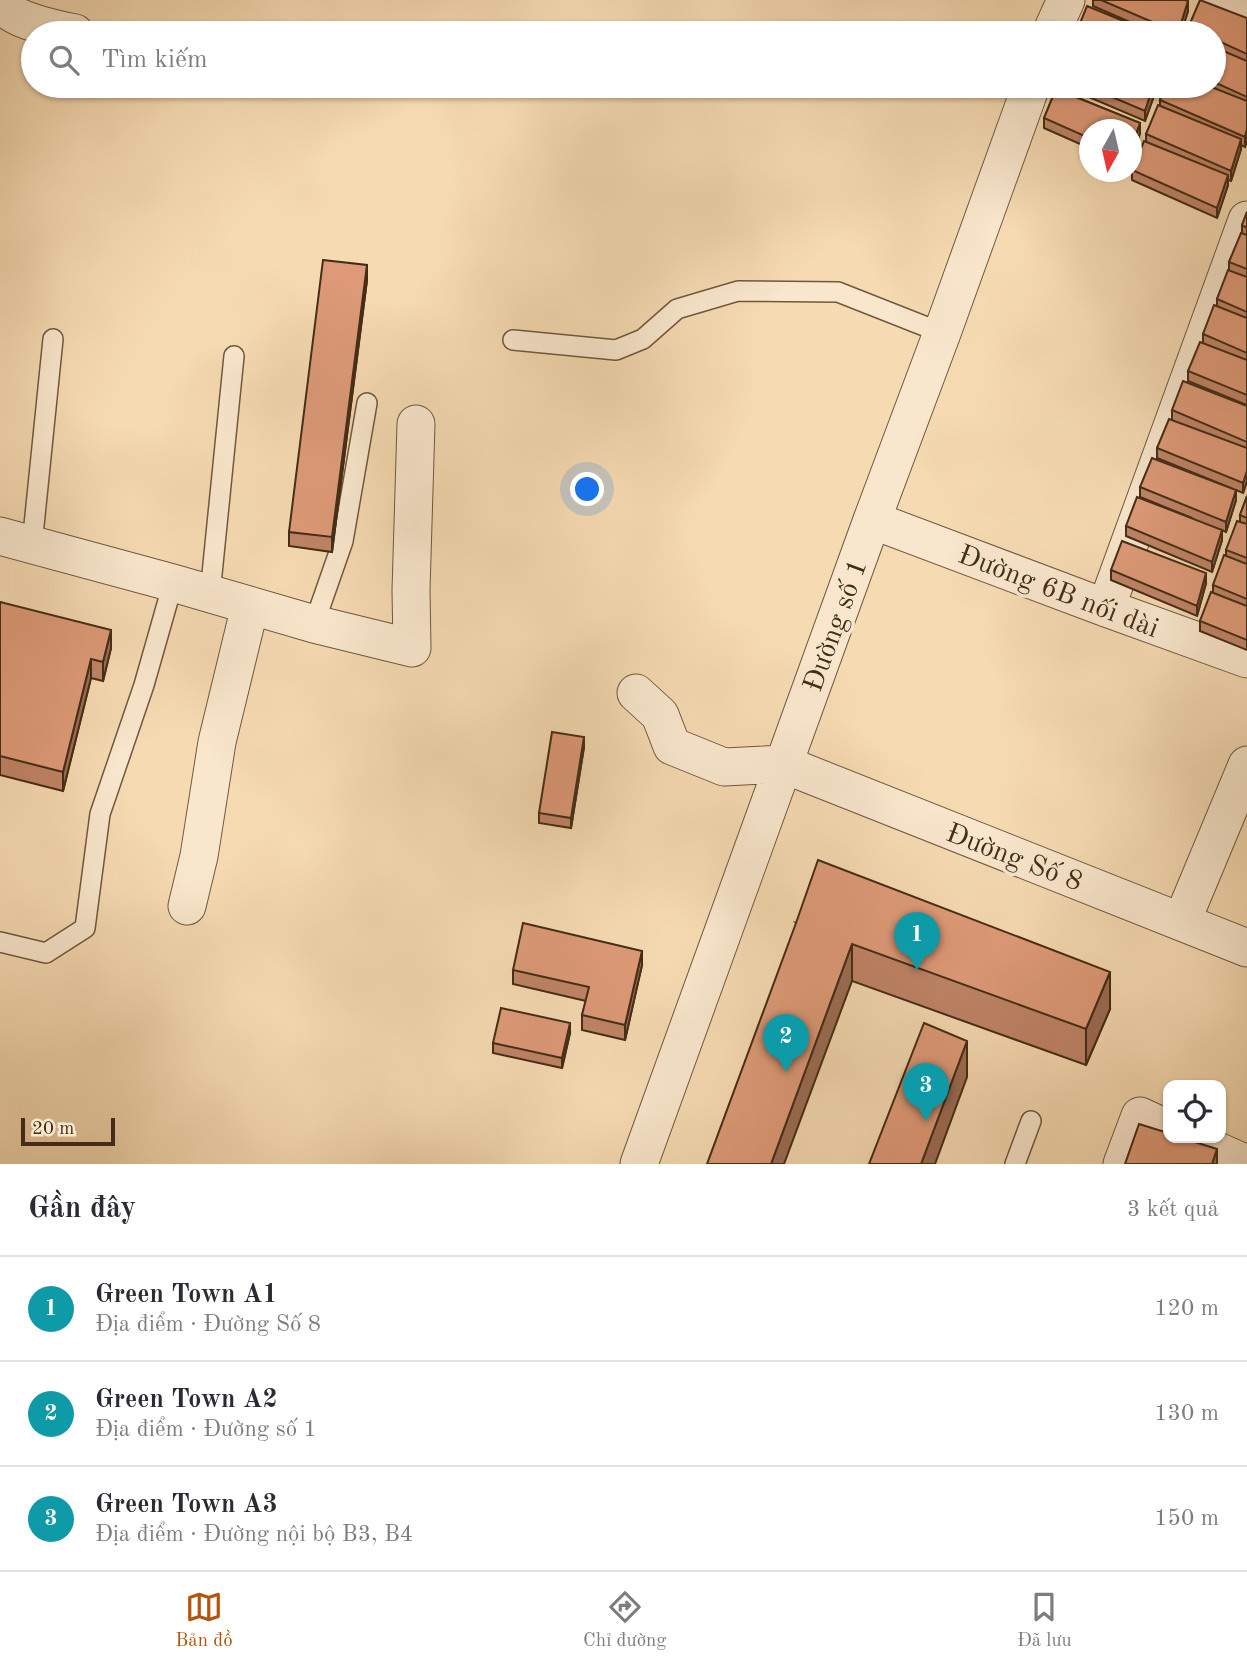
<!DOCTYPE html>
<html lang="vi">
<head>
<meta charset="utf-8">
<style>
  :root { --surface:#fff; --page:#f7f7f7; --text:#2b2b33; --muted:#7c7c81; --line:#e1e1e2; --accent:#b45309 }
  body { margin:0; font-family:"Old Standard TT",serif; background:var(--page); color:var(--text) }
  .controls { position:absolute; right:21px; bottom:21px; display:grid; overflow:hidden; border-radius:14px; box-shadow:0 2px 5px #0004 }
  .controls button { width:63px; height:63px; display:grid; place-items:center; padding:0; border:0; border-bottom:2px solid var(--line); background:var(--surface); color:var(--text); font:35px sans-serif }
  .compass { position:absolute; left:1079px; top:119px; width:63px; height:63px; border-radius:50%; background:var(--surface); box-shadow:0 2px 5px #0004; rotate:188deg }
  .scale { position:absolute; left:21px; bottom:18px; width:94px; box-sizing:border-box; padding-left:7px; border:4px solid #442c16; border-top:0; font-size:19px; line-height:24px; white-space:nowrap; color:#442c16; -webkit-text-stroke:5px #f9e7cd; paint-order:stroke }
  .you { position:absolute; left:588px; top:490px; width:24px; height:24px; margin:-18px; border:5px solid #fff; border-radius:50%; background:#1a73e8; box-shadow:0 0 0 10px #1a73e833 }
  .badge { display:grid; place-items:center; width:46px; height:46px; border-radius:50%; background:var(--accent); color:#fff; font-size:23px; font-weight:700 }
  .pin { position:absolute; translate:-50% -58px; filter:drop-shadow(0 2px 4px #0008) }
  .pin::after { content:''; position:absolute; top:37px; width:24px; height:21px; background:inherit; clip-path:polygon(0 0,100% 0,50% 100%) }
  .list { margin:0; padding:0; list-style:none }
  h2 { display:flex; justify-content:space-between; align-items:center; height:91px; margin:0; padding:0 28px; font-size:30px }
  h2 small { font-size:23px; font-weight:400; color:var(--muted) }
  .list li { display:grid; grid-template-columns:46px 1fr auto; gap:21px; align-items:center; box-sizing:border-box; height:105px; padding:0 28px; border-top:2px solid var(--line) }
  .list b { display:block; font-size:26px; white-space:nowrap }
  .list p { margin:0; font-size:23px; white-space:nowrap; color:var(--muted) }
  .list em { font-size:23px; font-style:normal; color:var(--muted) }
  .icon { flex:none; width:38px; height:38px; fill:none; stroke:currentColor; stroke-width:2; stroke-linecap:round; stroke-linejoin:round }
  .map { position:relative; flex:none; width:1247px; height:1164px; overflow:hidden }
  .search { position:absolute; background:var(--surface); box-shadow:0 2px 5px #0004; left:21px; right:21px; top:21px; height:77px; display:flex; align-items:center; gap:18px; box-sizing:border-box; padding:0 24px; border-radius:38px; color:var(--muted); font-size:26px }
  .sheet { height:406px; background:var(--surface) }
  nav { display:flex; justify-content:space-around; align-items:center; box-sizing:border-box; height:98px; border-top:2px solid var(--line); background:var(--surface); font-size:19px; color:var(--muted) }
  nav a { display:grid; justify-items:center; gap:4px }
  nav .on { color:var(--accent) }
  .map>svg:first-child { display:block }
  .lines { fill:none; stroke-linecap:round; stroke-linejoin:round }
  .lane-casing { stroke:#70583d; stroke-width:22 }
  .street-casing { stroke:#70583d; stroke-width:39 }
  .lane { stroke:#f9e7cd; stroke-width:19 }
  .street { stroke:#f9e7cd; stroke-width:37 }
  .wall { fill:#bf8467; stroke:#442c16; stroke-width:2 }
  .shaded-wall { fill:#9b6c54; stroke:#442c16; stroke-width:2 }
  .building { fill:#de9a78; stroke:#442c16; stroke-width:2 }
  .labels { text-anchor:middle; stroke-width:7; stroke-linejoin:round; paint-order:stroke }
  .street-label { font-size:28px; fill:#442c16; stroke:#f9e7cd }
</style>
</head>
<body>
<div class="map">
<svg width="1247" height="1164" viewBox="0 0 1247 1164">
  <rect width="100%" height="100%" fill="#f6dab2"/>
  <filter id="stains"><feTurbulence type="fractalNoise" baseFrequency=".00286" numOctaves="4"/><feColorMatrix values="0 0 0 0 .2 0 0 0 0 .09 0 0 0 0 .02 0 0 0 .5 -.17"/></filter>
  <radialGradient id="worn" r=".72"><stop offset=".6" stop-color="#630" stop-opacity="0"/><stop offset="1" stop-color="#630" stop-opacity=".3"/></radialGradient>
  <g class="lines">
    <g class="lane-casing">
      <path id="lane" d="M513 340 616 350 643 339 677 309 738 291 838 292 942 333
        M32 545 53 339
        M210 594 234 356
        M314 624 343 541 367 403
        M0 942 46 953 85 928 100 814 144 685 173 583
        M1015 1164 1031 1121"/>
    </g>
    <g class="street-casing">
      <path id="street" d="M4 0C4 2 4 4 4 6 11 20 60 30 75 33
        M1221 0 1247 10
        M1051 33 1066 0
        M872 520 1106 608 1247 659
        M0 536 173 583 314 624 412 648 411 590 416 424
        M1106 608 1247 220
        M636 693 660 715 672 746 724 767 783 764 1247 948
        M187 906 199 856 217 742 250 606
        M1182 921 1247 765
        M1188 1138 1247 1164
        M639 1164 872 520 942 333 1031 86
        M1122 1164 1140 1116 1168 1129"/>
    </g>
    <use href="#lane" class="lane"/>
    <use href="#street" class="street"/>
  </g>
  <path class="wall" d="M1093 0H1185L1188 11 1181 33H1155L1093 6Z
    M1247 18V139L1245 147 1241 145V149L1231 181 1228 180V185L1217 218 1132 180V170L1146 142V134L1160 106V100L1165 86H1214V33H1188V28Z
    M1063 86H1156V90L1145 121Z
    M1056 89 1140 123V133L1131 158V130H1089V148L1044 128V118Z
    M1247 212V405L1188 381V371L1203 343V334L1217 306V299L1229 270V262L1242 233V225Z
    M367 280 332 552 289 546V532Z
    M1247 406V481L1243 493 1236 490V500L1226 532 1222 530V540L1212 572 1126 536V526L1192 518 1140 497V487L1233 489 1157 458V448L1172 420V410Z
    M1247 496V650L1200 631V621L1213 593V585L1226 556V550L1240 522V515Z
    M1111 570 1206 583 1197 616 1111 580Z
    M0 602 111 648 103 681 91 678 63 791 0 775Z
    M584 747 571 828 539 823V813Z
    M796 923 1110 1009 1086 1065 852 981Z
    M642 965 625 1040 582 1030V1015L586 1001 513 984V970Z
    M570 1033 562 1068 493 1053V1043Z"/>
  <path class="shaded-wall" d="M1188 1V11L1181 33H1178Z
    M1153 86H1156V90L1145 121V111Z
    M1140 123V133L1131 158V148Z
    M1247 129V139L1245 147V137Z
    M1241 139V149L1231 181V171Z
    M1228 175V185L1217 218V208Z
    M367 265V280L332 552V537Z
    M1247 471V481L1243 493V483Z
    M1236 490V500L1226 532V522Z
    M1222 530V540L1212 572V562Z
    M1206 573V583L1197 616V606Z
    M111 630V648L103 681V662Z
    M91 659V678L63 791V772Z
    M584 737V747L571 828V818Z
    M852 944V981L784 1164H771Z
    M642 951V965L625 1040V1025Z
    M1110 972V1009L1086 1065V1029Z
    M570 1023V1033L562 1068V1058Z
    M967 1041V1077L935 1164H921Z
    M1217 1149V1164H1212Z"/>
  <path class="building" d="M1101 0H1185L1188 1 1178 33Z
    M1200 0 1247 18V54L1214 39V33H1200L1188 28Z
    M1087 6 1153 33H1076Z
    M1214 47 1247 61V97L1214 82Z
    M1086 86H1153L1145 111Z
    M1165 86H1209L1247 101V129L1245 137 1160 100Z
    M1056 89 1140 123 1131 148V130H1089V138L1044 118Z
    M1158 105 1241 139 1231 171 1146 134Z
    M1144 141 1228 175 1217 208 1132 170Z
    M1247 212V228L1242 225Z
    M1241 233 1247 235V269L1229 262Z
    M323 260 367 265 332 537 289 532Z
    M1228 270 1247 277V312L1217 299Z
    M1214 305 1247 318V353L1203 334Z
    M1200 342 1247 360V395L1188 371Z
    M1183 381 1247 406V442L1172 410Z
    M1169 419 1247 448V471L1243 483 1157 448Z
    M1152 458 1236 490 1226 522 1140 487Z
    M1247 496V518L1240 515Z
    M1137 497 1222 530 1212 562 1126 526Z
    M1237 521 1247 524V558L1226 550Z
    M1122 541 1206 573 1197 606 1111 570Z
    M1224 555 1247 564V599L1213 585Z
    M1211 592 1247 606V640L1200 621Z
    M0 602 111 630 103 662 91 659 63 772 0 756Z
    M552 732 584 737 571 818 539 813Z
    M818 860 1110 972 1086 1029 852 944 771 1164H707L796 923Z
    M523 923 642 951 625 1025 582 1015 589 987 513 970Z
    M501 1008 570 1023 562 1058 493 1043Z
    M924 1023 967 1041 921 1164H869Z
    M1139 1124 1168 1133V1138H1182L1217 1149 1212 1164H1125Z"/>
  <g class="labels">
    <g class="street-label">
      <text transform="translate(1059 590) rotate(21)" y="10">Đường 6B nối dài</text>
      <text transform="translate(834 625) rotate(-70)" y="10">Đường số 1</text>
      <text transform="translate(1015 856) rotate(21)" y="10">Đường Số 8</text>
    </g>
  </g>
  <rect width="100%" height="100%" filter="url(#stains)"/>
  <rect width="100%" height="100%" fill="url(#worn)"/>
</svg>
<div class="controls">
<button><svg class="icon" aria-label="locate" viewBox="0 0 24 24"><circle cx="12" cy="12" r="6"/><path d="M12 2v4M12 18v4M2 12h4M18 12h4"/></svg></button>
</div>
<svg class="compass" viewBox="-18 -18 36 36"><path d="M0-13l5 13h-10z" fill="#e53935"/><path d="M0 13l5-13h-10z" fill="#7c7c81"/></svg>
<div class="scale">20 m</div>
<div class="you"></div>
<div class="pin badge" style="left:917px;top:970px;background:#0f9aa8">1</div>
<div class="pin badge" style="left:786px;top:1072px;background:#0f9aa8">2</div>
<div class="pin badge" style="left:926px;top:1121px;background:#0f9aa8">3</div>
<div class="search"><svg class="icon" aria-label="search" viewBox="0 0 24 24"><circle cx="10" cy="10" r="6"/><path d="M15 15l6 6"/></svg>Tìm kiếm</div>
</div>
<section class="sheet">
<h2>Gần đây<small>3 kết quả</small></h2>
<ul class="list">
<li><span class="badge" style="background:#0f9aa8">1</span><div><b>Green Town A1</b><p>Địa điểm · Đường Số 8</p></div><em>120 m</em></li>
<li><span class="badge" style="background:#0f9aa8">2</span><div><b>Green Town A2</b><p>Địa điểm · Đường số 1</p></div><em>130 m</em></li>
<li><span class="badge" style="background:#0f9aa8">3</span><div><b>Green Town A3</b><p>Địa điểm · Đường nội bộ B3, B4</p></div><em>150 m</em></li>
</ul>
</section>
<nav>
<a class="on"><svg class="icon" aria-label="map" viewBox="0 0 24 24"><path d="M3 6l6-2 6 2 6-2v14l-6 2-6-2-6 2zM9 4v14M15 6v14"/></svg>Bản đồ</a>
<a><svg class="icon" aria-label="directions" viewBox="0 0 24 24"><path d="M12 3l9 9-9 9-9-9zM9 14v-3h6M13 9l2 2-2 2"/></svg>Chỉ đường</a>
<a><svg class="icon" aria-label="saved" viewBox="0 0 24 24"><path d="M7 4h10v16l-5-4-5 4z"/></svg>Đã lưu</a>
</nav>
</body>
</html>
